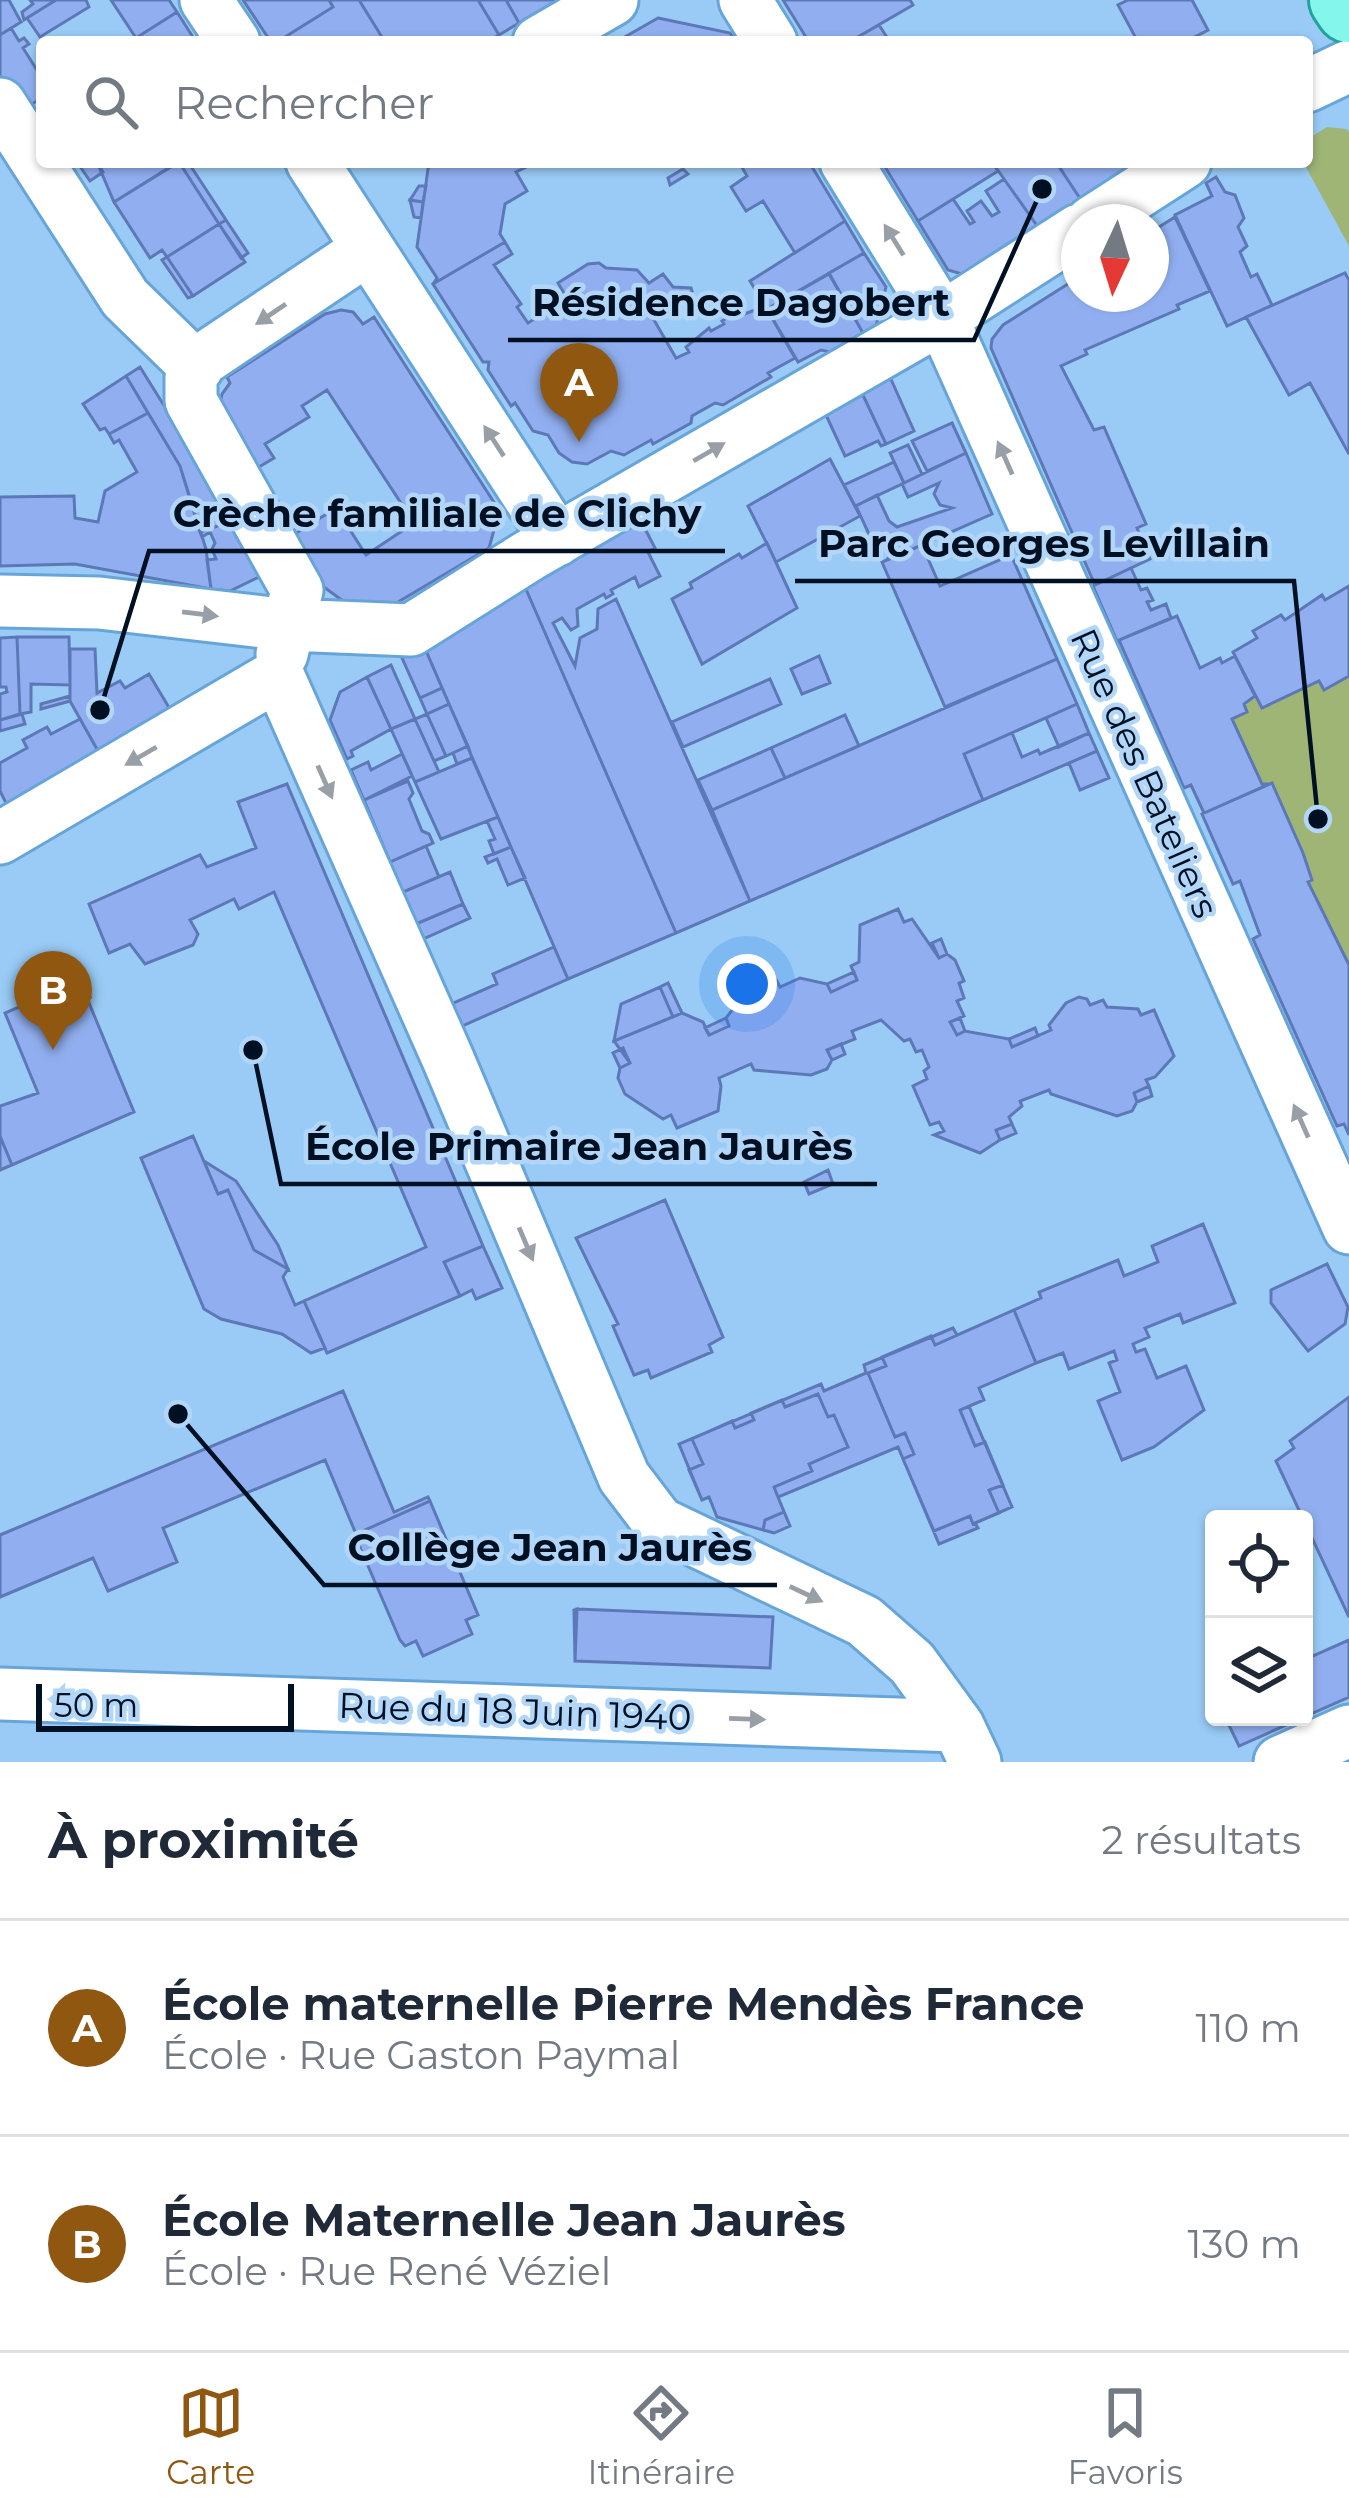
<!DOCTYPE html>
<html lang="fr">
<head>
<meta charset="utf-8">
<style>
  :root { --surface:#fff; --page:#f2f2f3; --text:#1f2937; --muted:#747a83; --line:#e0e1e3; --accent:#905710 }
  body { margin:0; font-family:Montserrat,sans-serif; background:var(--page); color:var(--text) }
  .controls { position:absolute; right:36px; bottom:36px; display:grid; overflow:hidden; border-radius:12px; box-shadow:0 3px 9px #0004 }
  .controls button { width:108px; height:108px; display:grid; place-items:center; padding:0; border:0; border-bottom:3px solid var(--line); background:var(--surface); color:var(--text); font:60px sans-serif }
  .compass { position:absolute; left:1061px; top:204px; width:108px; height:108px; border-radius:50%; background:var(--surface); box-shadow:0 3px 9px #0004; rotate:184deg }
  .scale { position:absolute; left:36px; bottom:30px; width:258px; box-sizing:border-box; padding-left:12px; border:6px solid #001023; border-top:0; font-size:33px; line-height:42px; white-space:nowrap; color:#001023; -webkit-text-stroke:9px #b1d6f7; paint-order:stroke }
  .you { position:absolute; left:747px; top:984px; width:42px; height:42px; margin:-30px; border:9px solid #fff; border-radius:50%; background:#1a73e8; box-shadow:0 0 0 18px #1a73e833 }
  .badge { display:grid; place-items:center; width:78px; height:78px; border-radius:50%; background:var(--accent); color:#fff; font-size:39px; font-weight:700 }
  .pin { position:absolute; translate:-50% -99px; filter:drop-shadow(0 3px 6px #0008) }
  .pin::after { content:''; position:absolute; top:63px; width:42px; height:36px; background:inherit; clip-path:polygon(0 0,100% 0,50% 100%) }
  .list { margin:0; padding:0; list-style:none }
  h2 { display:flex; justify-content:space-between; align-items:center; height:156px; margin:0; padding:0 48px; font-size:51px }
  h2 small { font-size:39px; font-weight:400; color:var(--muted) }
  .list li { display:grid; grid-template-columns:78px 1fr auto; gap:36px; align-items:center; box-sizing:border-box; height:216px; padding:0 48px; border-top:3px solid var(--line) }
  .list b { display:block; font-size:45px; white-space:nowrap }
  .list p { margin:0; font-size:39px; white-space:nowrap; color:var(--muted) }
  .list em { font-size:39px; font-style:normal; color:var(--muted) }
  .icon { flex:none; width:66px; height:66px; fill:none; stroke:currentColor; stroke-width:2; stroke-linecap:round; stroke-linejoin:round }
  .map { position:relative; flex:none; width:1349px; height:1762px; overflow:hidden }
  .search { position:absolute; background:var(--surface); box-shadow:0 3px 9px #0004; left:36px; right:36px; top:36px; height:132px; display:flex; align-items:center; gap:30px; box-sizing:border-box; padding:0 42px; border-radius:12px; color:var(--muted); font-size:45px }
  .sheet { height:588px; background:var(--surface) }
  nav { display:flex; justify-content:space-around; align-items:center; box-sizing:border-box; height:168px; border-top:3px solid var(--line); background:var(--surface); font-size:33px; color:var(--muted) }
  nav a { display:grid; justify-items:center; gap:6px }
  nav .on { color:var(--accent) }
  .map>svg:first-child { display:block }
  .green { fill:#9eb576 }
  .building { fill:#91aff0; stroke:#5d78b6; stroke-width:3 }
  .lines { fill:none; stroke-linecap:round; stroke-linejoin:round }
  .minor-casing { stroke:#67a5d9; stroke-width:57 }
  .major-casing { stroke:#22a29d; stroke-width:72 }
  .minor { stroke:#fff; stroke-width:51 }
  .major { stroke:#85f6eb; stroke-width:66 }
  .oneway { fill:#999fa7 }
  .labels { text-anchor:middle; stroke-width:9; stroke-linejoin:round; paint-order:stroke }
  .street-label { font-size:36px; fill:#001023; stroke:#b1d6f7 }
  .leader { fill:none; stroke:#001023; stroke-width:4.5 }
  .callout-dot { fill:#001023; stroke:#b1d6f7; stroke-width:4.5 }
  .callout-label { font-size:39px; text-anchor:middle; font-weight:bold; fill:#001023; stroke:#b1d6f7; stroke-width:9; stroke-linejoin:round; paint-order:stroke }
</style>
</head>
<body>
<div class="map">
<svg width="1349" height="1762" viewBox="0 0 1349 1762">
  <rect width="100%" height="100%" fill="#99cbf6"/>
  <path class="green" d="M1327 127 1347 129 1349 132V246L1303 162H1307V139Z
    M1349 676V965L1308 882 1312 879 1272 784H1262L1232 719 1255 696 1262 708 1319 681 1325 690Z"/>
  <path class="building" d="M0 0H9L21 22 0 35Z
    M30 0H56L24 20 22 12 33 4Z
    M56 0H86L89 7 40 37 27 18Z
    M111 0H169L177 12 136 38Z
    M243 0H329L333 7 277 42H271Z
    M329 0H359L385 42H277L333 7Z
    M359 0H478L499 35 487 42H385Z
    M478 0H506L519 23 499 35Z
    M506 0H558L519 23Z
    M783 0H910L913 5 849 42H809Z
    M1128 0H1192L1208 30 1185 42H1138L1118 5Z
    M177 12 196 42H138L136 38Z
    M658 18 730 33 736 42H616Z
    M879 25 890 42H849Z
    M11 28 19 41 24 38 29 44 23 48 42 78V98L20 111 0 78V35Z
    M77 162H97L103 172 90 181Z
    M97 162H178L114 202Z
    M179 162H188L226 220 219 224Z
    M179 162 219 224 167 257 162 250 150 258 114 202Z
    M429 162H537L516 172 527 191 505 204 500 234 505 242 433 284 437 278 417 247Z
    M739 162H809L845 221 795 253 763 201 746 211 731 187 747 176Z
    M882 162H992L998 171 918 221Z
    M992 162H1056L1081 200 1038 227Z
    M1056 162H1139L1081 200Z
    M683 169 688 174 670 185 668 178Z
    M1216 177 1225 192 1235 195 1244 218 1238 227 1247 246 1240 252 1251 277 1257 274 1272 305 1227 326 1175 215 1212 196 1206 183Z
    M1004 179 1038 227 962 274 948 270 918 221 953 199 970 224 974 222 967 211 981 201 992 216 999 212 986 191Z
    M419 186H426L423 202 410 200Z
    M410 200 423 202 421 218 414 217Z
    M1175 217 1210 291 1177 305 1179 309 1085 350 1087 354 1061 366 1094 430 1104 427 1146 524 1137 528 1150 559 1095 585 991 348 992 339 1003 325 1079 277V294H1151V232Z
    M226 220 248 253 241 258 219 224Z
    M845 221 864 253 767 309 750 281Z
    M219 224 245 262 193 296 167 257Z
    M505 242 512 254 494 265 521 304 517 307 528 323 567 298 558 283 588 264 599 263 606 268 637 270 649 283 663 274 673 287 691 288 692 291 650 313 676 358 689 352 686 347 709 328 711 331 724 324 722 321 735 313 737 317 765 306 795 358 768 373 771 377 723 405 715 403 692 416 691 423 653 444 651 440 624 455 611 451 587 464 572 462 559 453 548 435 533 431 515 403 511 406 488 370 489 362H483L433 284Z
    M864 253 886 287 876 326 863 333 829 273Z
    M167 257 193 296 188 298 162 260Z
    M1345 273 1349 280V454L1310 383 1289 395 1246 317Z
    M829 274 863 333 830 352 821 350 798 362 767 309Z
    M341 310 353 312 363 324 374 317 499 510 488 517 494 530 489 548 393 605 343 601 302 571 287 539 336 508 366 555 414 523 327 390 302 406 309 417 265 444 274 458 254 470 220 405 222 394 230 383 227 377 325 314Z
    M140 367 178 428 235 520 200 532 180 466 126 376Z
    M126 376 148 413 109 434 105 428 100 430 83 404Z
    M890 377 914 431 886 444 862 393Z
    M862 393 886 444 881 446 878 441 845 456 826 415Z
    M148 413 180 466 206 549 211 589 75 564 0 566V497L74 496 75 518 98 522 105 491 137 472 119 440 114 443 109 434Z
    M952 423 966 453 927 471 912 441Z
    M908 445 922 474 904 483 890 453Z
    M966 453 992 514 887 560 893 549 881 540 873 543 856 506 877 495 889 521 897 527 952 508 940 505 934 494 939 483 908 497 902 484Z
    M830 459 860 516 776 562 748 506Z
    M894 462 904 483 855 506 844 485Z
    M235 520 267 573 230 591 211 589 207 560 216 559 212 549 215 543 210 532 202 537 200 532Z
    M641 521 655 548 648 552 660 576 639 587 635 577 611 590 613 594 606 598 604 594 577 609 578 626 571 630 562 618 553 623 575 666 580 638 597 629 598 609 616 599 750 901 676 933 525 587Z
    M767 543 797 608 702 664 672 599 692 588 690 583 739 554 742 558Z
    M922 545 940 586 1011 555 1057 659 945 707 882 562Z
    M1131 568 1141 590 1147 588 1153 600 1147 602 1151 610 1166 604 1171 618 1117 641 1093 586Z
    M1349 586V676L1324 690 1319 681 1262 708 1233 652 1257 638 1253 631 1281 615 1285 620 1322 595 1325 600Z
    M525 587 676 933 568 979 424 646Z
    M1177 616 1200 668 1220 658 1222 663 1235 656 1255 696 1244 704 1247 712 1232 719 1262 784H1269L1204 813 1191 785 1184 788 1119 640Z
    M17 637 20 714 0 720V694L7 692 6 687H0V638Z
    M17 637H69L70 685 31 684V712L20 714Z
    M424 646 442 688 420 698 402 658Z
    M70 649H95L97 693 120 681 125 688 149 674 174 716 102 758 70 701Z
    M819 656 830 683 802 694 791 669Z
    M1057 659 1077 704 964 754 983 800 750 901 712 810Z
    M391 665 415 719 391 729 367 677Z
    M367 677 391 729 351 751 353 756 347 759 330 720 340 692Z
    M770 679 781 704 683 747 672 722Z
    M442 688 449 704 427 714 420 698Z
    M70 696V701L41 709V704Z
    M449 704 468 746 446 756 427 714Z
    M1077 704 1089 733 1059 747 1046 718Z
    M22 714 25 724 0 731V720Z
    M427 714 446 756 434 761 415 719Z
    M845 715 859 746 785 778 771 748Z
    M80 719 102 758 10 811 0 791V763L27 748 23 740 47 727 51 734Z
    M415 719 439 772 415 782 391 729Z
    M1012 733 1022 757 1038 750 1040 754 1089 733 1097 751 983 800 964 754Z
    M468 746 472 758 457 764 453 753Z
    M771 748 785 778 712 810 698 780Z
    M1097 751 1109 778 1080 790 1069 763Z
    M402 754 412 776 364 800 351 770 368 762 371 770Z
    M472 758 498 817 441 839 415 782Z
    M408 781 413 793 409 799 422 831 429 834 433 843 390 862 364 800Z
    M1272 783 1303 853 1312 880 1308 882 1349 965V1135L1344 1124 1337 1126 1253 939 1260 935 1240 881 1233 884 1202 814Z
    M287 784 483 1246 444 1262 460 1296 327 1353 304 1301 426 1247 274 892 239 909 234 899 190 920 198 934 193 945 145 964 130 944 109 953 89 904 200 855 207 867 256 848 238 802Z
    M498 817 511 847 494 854 489 841 495 839 487 821Z
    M426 846 439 877 403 892 390 862Z
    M511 847 525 878 508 885 497 859 488 863 485 857Z
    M450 872 463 904 416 924 403 892Z
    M463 904 470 918 423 939 416 924Z
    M898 909 904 922 912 919 939 958 947 954 955 960 964 981 959 983 964 998 957 1001 964 1016 950 1022 957 1035 965 1031 1009 1039 1012 1047 1051 1030 1049 1025 1066 1003 1079 997 1087 999 1090 1005 1103 1000 1107 1007 1138 1009 1141 1015 1154 1010 1174 1056 1155 1077 1146 1080 1149 1086 1134 1093 1137 1102 1132 1111 1117 1116 1051 1094 1049 1090 1020 1101 1022 1106 1009 1117 1012 1124 996 1130 1000 1140 980 1153 934 1135 944 1131 939 1122 930 1125 913 1086 927 1079 924 1071 929 1067 922 1050 916 1052 910 1039 904 1041 881 1020 852 1031 855 1039 827 1050 832 1060 827 1069 811 1075 754 1070 751 1064 719 1078 721 1086 718 1111 677 1128 671 1115 663 1119 625 1094 618 1078 620 1068 630 1063 614 1041 682 1013 703 1022 709 1035 729 1026 726 1018 753 983 767 977 776 979 780 987 800 978 827 984 831 992 857 980 851 966 859 962 860 925Z
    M941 939 947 954 939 958 932 943Z
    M554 947 568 979 460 1027 451 1004 497 984 493 974Z
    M854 972 857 980 831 992 827 984Z
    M79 981 90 997 87 998 134 1112 12 1165 0 1136V1106L38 1093 5 1013Z
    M668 983 682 1013 673 1017 660 987Z
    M660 987 673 1017 614 1041 621 1004Z
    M726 1018 729 1026 709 1035 705 1028Z
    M960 1018 965 1031 957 1035 950 1022Z
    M1035 1028 1038 1036 1012 1047 1009 1039Z
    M841 1044 845 1054 832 1060 827 1050Z
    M623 1048 630 1063 620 1068 613 1053Z
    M1149 1086 1152 1096 1137 1102 1134 1093Z
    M1012 1124 1016 1133 1000 1140 996 1130Z
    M0 1136 12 1165 0 1170Z
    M193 1136 218 1194 228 1190 254 1250 288 1269 283 1277 295 1305 304 1301 325 1348 311 1353 282 1334 221 1319 204 1309 141 1158Z
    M204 1161 236 1181 278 1245 288 1269 254 1250 228 1190 218 1194Z
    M828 1170 833 1184 809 1194 804 1182Z
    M665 1200 723 1337 709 1345 712 1352 651 1378 648 1370 634 1375 613 1326 618 1324 576 1238Z
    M1203 1224 1235 1303 1183 1323 1180 1314 1145 1328 1149 1337 1133 1344 1136 1352 1145 1349 1157 1378 1186 1366 1204 1410 1154 1447 1122 1460 1098 1401 1120 1392 1109 1363 1117 1360 1114 1351 1069 1369 1063 1353 1036 1363 1014 1310 1041 1298 1039 1292 1118 1260 1124 1276 1158 1262 1152 1246Z
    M483 1246 502 1288 476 1299 472 1290 460 1296 444 1262Z
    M1327 1264 1348 1307 1345 1324 1308 1351 1271 1303V1290Z
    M1014 1310 1036 1363 979 1388 984 1400 969 1406 1012 1507 975 1523 978 1528 939 1544 898 1447 778 1497 790 1526 774 1533 717 1517 709 1497 702 1500 679 1444 821 1384 824 1391 866 1373 864 1365 953 1328 957 1335Z
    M1014 1310 1036 1363 979 1388 984 1400 960 1410 975 1446 985 1442 1003 1485 989 1490 999 1513 973 1524 970 1516 934 1531 903 1459 914 1454 905 1433 895 1437 868 1373 886 1366 882 1357 931 1336 935 1345Z
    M343 1391 394 1512 428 1497 430 1501 356 1534 325 1460 163 1528 177 1562 108 1591 93 1558 0 1597V1535Z
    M818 1394 828 1417 834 1415 848 1447 809 1464 812 1471 774 1487 784 1512 765 1520 763 1530 717 1517 709 1497 702 1500 689 1470 703 1464 692 1439 732 1421 735 1428 754 1420 751 1413 782 1400 785 1407Z
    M1349 1397V1617L1276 1461 1294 1448 1290 1441Z
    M430 1501 478 1615 466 1620 472 1634 423 1656 416 1641 405 1646 400 1640 356 1538V1534Z
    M577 1609 773 1617 770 1668 575 1661Z
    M577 1609 575 1661 574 1610Z
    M1349 1640V1697L1239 1746 1225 1717H1304V1660Z"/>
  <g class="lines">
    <g class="minor-casing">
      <path id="minor" d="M206 0 234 42
        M745 0 771 42
        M539 42 612 0
        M1307 86 1349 66
        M0 104 125 298 197 368
        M312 162 557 540
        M846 162 942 318 1349 1228
        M1092 222 1185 162
        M0 601 99 603 289 625 411 630 530 555 942 318 1079 230
        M282 654 297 590 191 401V377L202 360 368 249
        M278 675 448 1059 624 1477 659 1523 864 1621 912 1663 958 1726 975 1762
        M0 838 278 675
        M0 1694 958 1726
        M1280 1762 1349 1731"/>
    </g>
    <g class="major-casing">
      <path id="major" d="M1343 0 1349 9"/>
    </g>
    <use href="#minor" class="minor"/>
    <use href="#major" class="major"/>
  </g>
  <defs><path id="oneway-solid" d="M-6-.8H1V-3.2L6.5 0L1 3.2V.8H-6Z" transform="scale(3)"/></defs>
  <g class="oneway">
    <use href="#oneway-solid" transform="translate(894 240) rotate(-122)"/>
    <use href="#oneway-solid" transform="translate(271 314) rotate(146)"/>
    <use href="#oneway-solid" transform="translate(494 441) rotate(-123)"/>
    <use href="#oneway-solid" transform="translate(709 452) rotate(-30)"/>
    <use href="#oneway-solid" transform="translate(1005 458) rotate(-114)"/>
    <use href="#oneway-solid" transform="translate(200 614) rotate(7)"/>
    <use href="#oneway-solid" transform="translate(141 756) rotate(150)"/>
    <use href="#oneway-solid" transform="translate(325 782) rotate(66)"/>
    <use href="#oneway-solid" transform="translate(1301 1121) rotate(-114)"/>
    <use href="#oneway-solid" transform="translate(526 1244) rotate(67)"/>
    <use href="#oneway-solid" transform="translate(806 1594) rotate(25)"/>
    <use href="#oneway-solid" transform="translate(747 1719) rotate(2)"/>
  </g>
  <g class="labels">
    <g class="street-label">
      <text transform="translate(1145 773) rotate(66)" y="13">Rue des Bateliers</text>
      <text transform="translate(515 1711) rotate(2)" y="13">Rue du 18 Juin 1940</text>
    </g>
  </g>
  <path class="leader" d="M1042 189L974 340H508M100 710L149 551H725M1318 819L1294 581H795M253 1050L281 1184H877M178 1414L324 1585H777"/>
  <g class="callout-dot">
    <circle cx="1042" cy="189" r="12"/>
    <circle cx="100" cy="710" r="12"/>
    <circle cx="1318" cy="819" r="12"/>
    <circle cx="253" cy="1050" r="12"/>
    <circle cx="178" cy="1414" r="12"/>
  </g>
  <g class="callout-label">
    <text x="741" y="316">Résidence Dagobert</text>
    <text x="437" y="527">Crèche familiale de Clichy</text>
    <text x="1044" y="557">Parc Georges Levillain</text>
    <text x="579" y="1160">École Primaire Jean Jaurès</text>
    <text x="550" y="1561">Collège Jean Jaurès</text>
  </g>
</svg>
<div class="controls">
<button><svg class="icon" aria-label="locate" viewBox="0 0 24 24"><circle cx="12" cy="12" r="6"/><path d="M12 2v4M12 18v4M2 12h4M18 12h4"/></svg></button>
<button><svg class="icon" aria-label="layers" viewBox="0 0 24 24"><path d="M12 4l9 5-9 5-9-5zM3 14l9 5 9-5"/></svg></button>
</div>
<svg class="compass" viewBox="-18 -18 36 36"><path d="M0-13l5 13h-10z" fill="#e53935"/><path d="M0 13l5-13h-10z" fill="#747a83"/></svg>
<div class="scale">50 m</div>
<div class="you"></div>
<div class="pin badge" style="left:579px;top:442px">A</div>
<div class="pin badge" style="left:53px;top:1050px">B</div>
<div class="search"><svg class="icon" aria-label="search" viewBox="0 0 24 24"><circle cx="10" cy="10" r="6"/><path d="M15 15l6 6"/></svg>Rechercher</div>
</div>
<section class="sheet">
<h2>À proximité<small>2 résultats</small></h2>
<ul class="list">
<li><span class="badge">A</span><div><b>École maternelle Pierre Mendès France</b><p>École · Rue Gaston Paymal</p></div><em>110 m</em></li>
<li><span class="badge">B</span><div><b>École Maternelle Jean Jaurès</b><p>École · Rue René Véziel</p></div><em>130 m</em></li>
</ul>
</section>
<nav>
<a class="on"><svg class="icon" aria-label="map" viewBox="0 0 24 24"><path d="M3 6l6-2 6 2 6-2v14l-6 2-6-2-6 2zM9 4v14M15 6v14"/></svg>Carte</a>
<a><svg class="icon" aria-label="directions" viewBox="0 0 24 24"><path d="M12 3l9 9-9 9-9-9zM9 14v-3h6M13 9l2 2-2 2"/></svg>Itinéraire</a>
<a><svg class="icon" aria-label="saved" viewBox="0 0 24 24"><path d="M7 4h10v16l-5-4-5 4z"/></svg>Favoris</a>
</nav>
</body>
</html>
